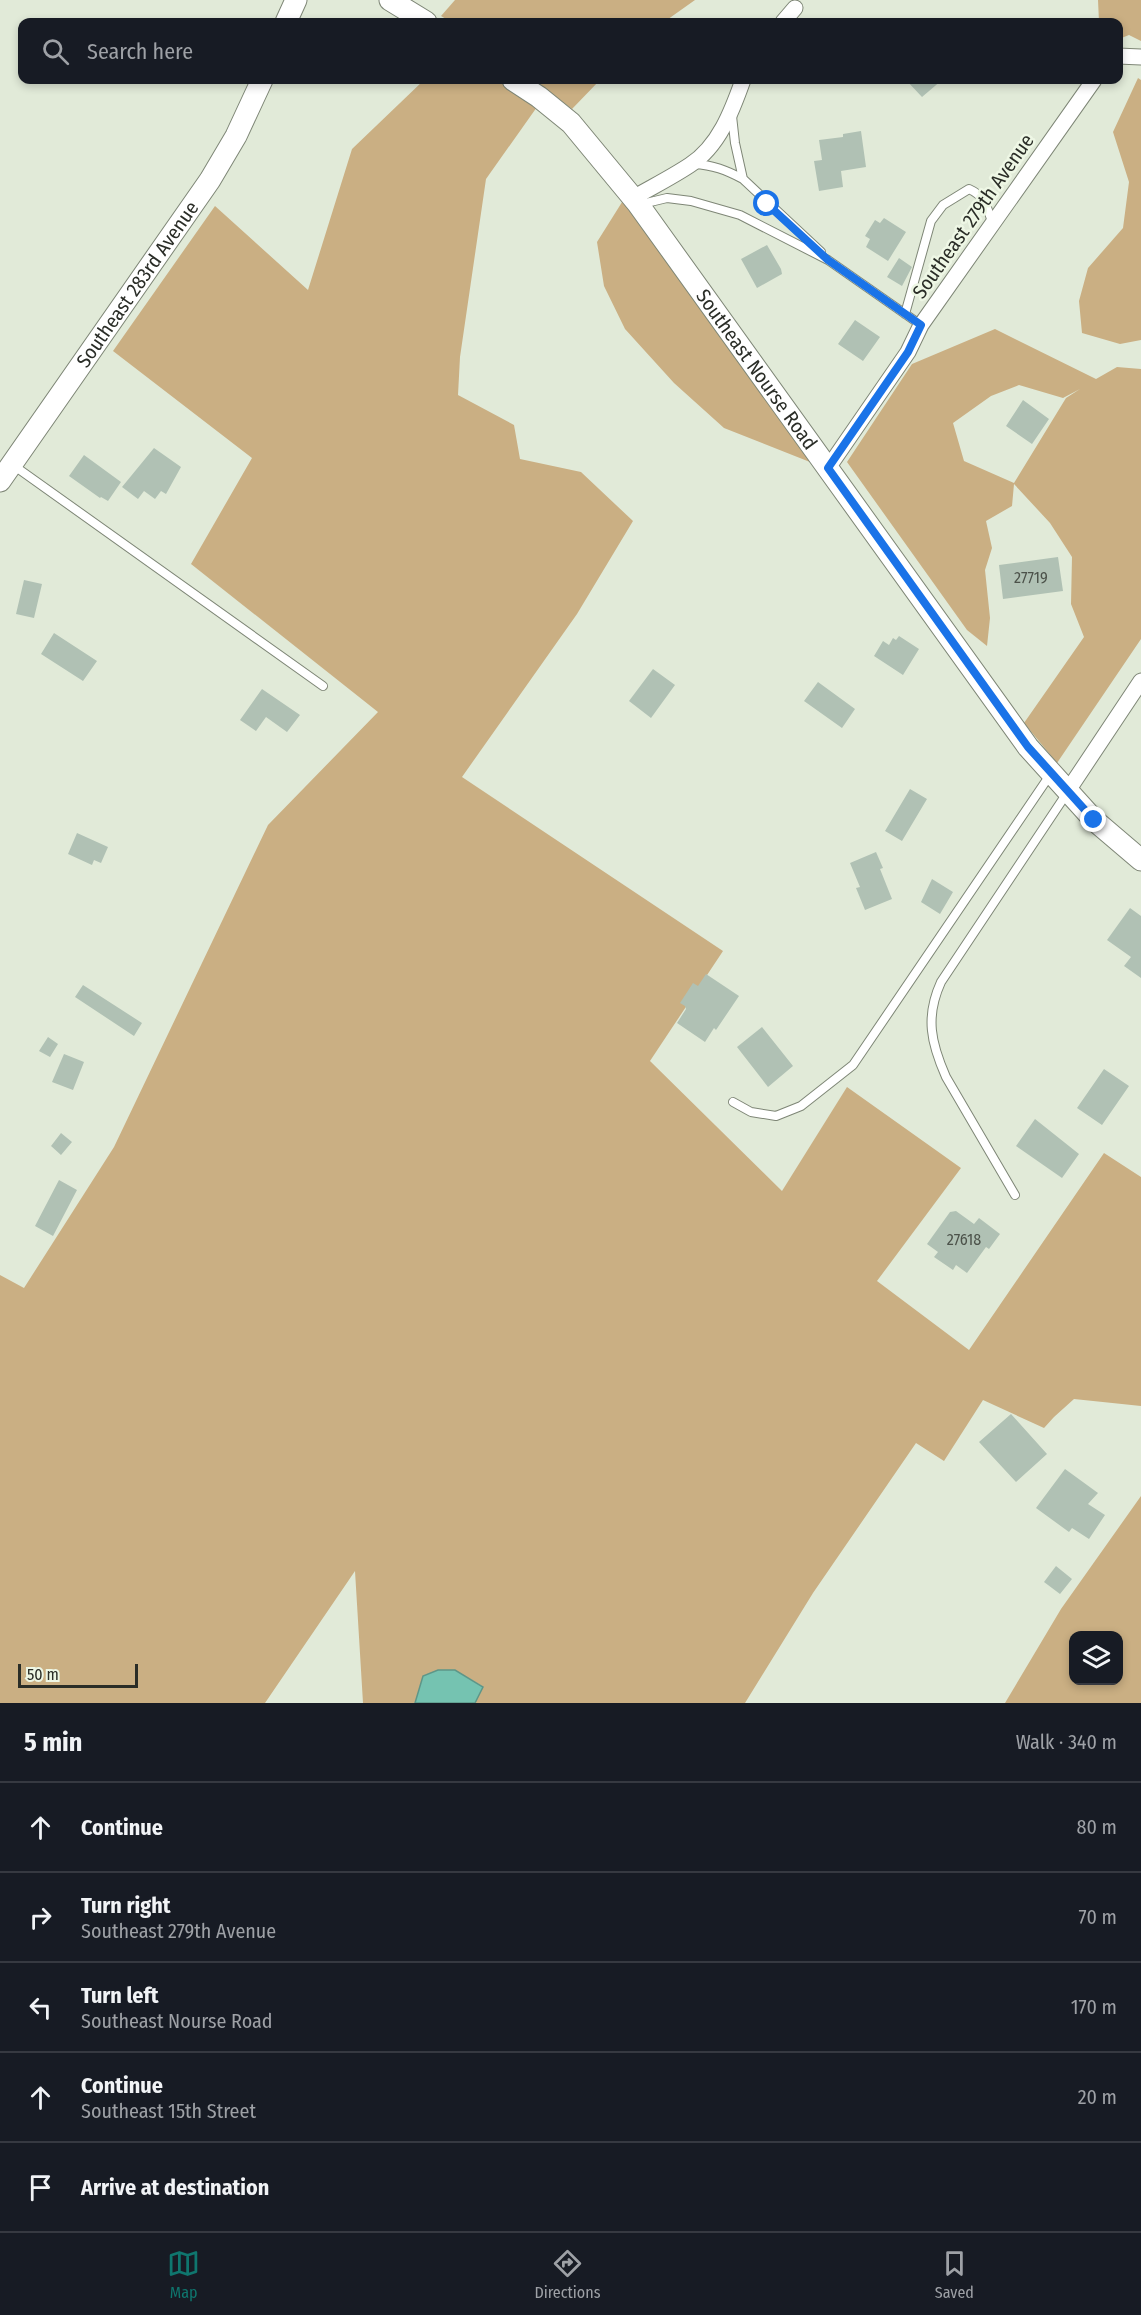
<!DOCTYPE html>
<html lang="en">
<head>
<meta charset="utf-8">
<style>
  :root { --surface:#171b24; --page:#242831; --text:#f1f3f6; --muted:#9ea1a6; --line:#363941; --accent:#0f766e }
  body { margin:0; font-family:"Fira Sans Condensed",sans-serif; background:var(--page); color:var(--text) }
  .controls { position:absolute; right:18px; bottom:18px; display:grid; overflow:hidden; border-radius:12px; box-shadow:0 3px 9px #0003 }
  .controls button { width:54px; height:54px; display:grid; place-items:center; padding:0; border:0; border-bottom:2px solid var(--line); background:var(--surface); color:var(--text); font:30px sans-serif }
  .scale { position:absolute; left:18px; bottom:15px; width:120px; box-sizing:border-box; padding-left:6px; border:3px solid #2a2d27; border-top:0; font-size:16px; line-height:21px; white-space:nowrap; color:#2a2d27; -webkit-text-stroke:4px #eef7e5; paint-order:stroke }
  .stop { position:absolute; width:18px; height:18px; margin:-14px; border:4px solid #1a73e8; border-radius:50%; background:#fff }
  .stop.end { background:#1a73e8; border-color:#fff; box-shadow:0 2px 6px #0008 }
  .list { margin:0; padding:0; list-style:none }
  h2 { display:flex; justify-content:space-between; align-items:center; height:78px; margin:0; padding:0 24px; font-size:26px }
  h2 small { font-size:20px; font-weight:400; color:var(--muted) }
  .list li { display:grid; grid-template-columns:39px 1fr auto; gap:18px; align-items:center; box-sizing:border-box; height:90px; padding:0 24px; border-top:2px solid var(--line) }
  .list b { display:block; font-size:22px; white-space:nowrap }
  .list p { margin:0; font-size:20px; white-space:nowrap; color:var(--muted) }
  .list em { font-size:20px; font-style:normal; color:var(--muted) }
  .icon { flex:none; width:33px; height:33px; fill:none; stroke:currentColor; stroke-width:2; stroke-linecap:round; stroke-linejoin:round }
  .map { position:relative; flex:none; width:1141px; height:1703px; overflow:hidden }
  .search { position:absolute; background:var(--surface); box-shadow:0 3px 9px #0003; left:18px; right:18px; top:18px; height:66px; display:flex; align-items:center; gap:15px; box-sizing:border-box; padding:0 21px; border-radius:12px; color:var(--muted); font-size:22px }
  .sheet { height:528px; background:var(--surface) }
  nav { display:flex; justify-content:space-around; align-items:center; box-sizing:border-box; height:84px; border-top:2px solid var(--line); background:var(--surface); font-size:16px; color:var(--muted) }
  nav a { display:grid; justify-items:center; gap:3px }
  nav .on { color:var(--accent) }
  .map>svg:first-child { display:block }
  .green { fill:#caaf83; fill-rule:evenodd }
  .water { fill:#75c3b1; stroke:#5e9688; stroke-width:1.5 }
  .building { fill:#b0c1b4 }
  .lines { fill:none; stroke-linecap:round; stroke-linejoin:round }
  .lane-casing { stroke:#7e8676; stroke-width:10 }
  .street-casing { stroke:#7e8676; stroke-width:17 }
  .secondary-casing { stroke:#7e8676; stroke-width:23 }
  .lane { stroke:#fff; stroke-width:8 }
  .street { stroke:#fff; stroke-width:15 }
  .secondary { stroke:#fff; stroke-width:21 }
  .route { stroke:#1a73e8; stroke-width:8 }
  .labels { text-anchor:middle; stroke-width:5; stroke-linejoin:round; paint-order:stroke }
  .number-label { font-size:16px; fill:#4c524a }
  .street-label { font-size:20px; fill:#2a2d27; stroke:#eef7e5 }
</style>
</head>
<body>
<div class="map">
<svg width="1141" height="1703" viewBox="0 0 1141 1703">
  <rect width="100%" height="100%" fill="#e1ead8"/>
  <path class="green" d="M455 0H695L664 22H451L441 16Z
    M1098 0H1141V41L1129 35 1119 39 1118 22H1099Z
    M1138 78 1141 80V340L1120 344 1082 333 1079 301 1088 268 1123 228 1129 182 1113 132Z
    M424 80H499L537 107 486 179 460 357 458 395 514 425 520 459 581 472 633 521 577 614 462 777 723 951 650 1061 782 1191 847 1087 961 1168 877 1281 969 1350 1104 1153 1141 1177V1406L1074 1399 1054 1417 1044 1428 983 1400 944 1461 916 1443 813 1593 745 1703H475L482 1686C458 1672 450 1665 423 1676L415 1703H363L355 1571 265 1703H0V1275L24 1288 114 1147 268 825 378 712 191 564 252 458 113 351 215 206 308 290 352 149Z
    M533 80H600L572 109Z
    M624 199 815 464 724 428 674 383 625 329 604 286 597 242Z
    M995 329 1096 379 1117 367 1141 369V639L1057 763 1024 723 1084 637 1071 604 1072 557 1050 523 1014 484 1012 506 986 521 992 548 985 570 990 618 987 646 967 630 847 462 912 364ZM1019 385 1063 398 1080 389 1066 398 1014 483 964 461 953 423 991 396Z
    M1141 1496V1703H1005L1061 1609ZM1074 1636H1118V1680H1074Z"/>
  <path class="water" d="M438 1670H455L483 1687 475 1703H415L423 1676Z"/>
  <path class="building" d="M906 80H942L922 97Z
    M861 131 866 167 841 171 843 187 819 191 814 161 822 160 819 140 843 137V134Z
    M884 218 906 232 888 261 866 247 870 239 865 236 875 220 880 223Z
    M767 245 781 269 782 274 757 288 741 259Z
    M899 258 912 267 902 286 887 277Z
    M855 320 880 337 863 361 838 344Z
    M1023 400 1049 419 1032 444 1006 426Z
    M154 448 181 467 166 494 161 491 155 499 144 491 138 499 122 487Z
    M84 455 121 482 108 501 101 497 100 498 69 476Z
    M1058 557 1063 591 1003 599 999 565Z
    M24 580 42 584 34 618 16 614Z
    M54 633 97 661 83 681 41 654Z
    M899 636 919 649 903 675 874 656 883 641 889 645 893 638 896 640Z
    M653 669 675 685 651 718 629 701Z
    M818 682 855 709 842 728 804 701Z
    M262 689 300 715 287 732 266 717 256 731 240 720Z
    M910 789 927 799 902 841 885 831Z
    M77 833 108 847 101 863 94 860 92 865 68 854Z
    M876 852 883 868 880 869 892 899 865 910 856 888 860 887 850 863Z
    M932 879 953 892 940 914 921 902Z
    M1130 908 1141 916V978L1124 966 1131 957 1107 940Z
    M706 974 739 996 716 1030 714 1028 705 1042 677 1023 686 1009 685 1006 680 1003 693 983 698 986Z
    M83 985 142 1023 134 1036 75 997Z
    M762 1027 793 1066 768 1087 737 1047Z
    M48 1037 58 1044 50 1057 39 1051Z
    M64 1054 84 1062 73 1090 52 1082Z
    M1104 1069 1129 1086 1102 1125 1077 1108Z
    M1035 1119 1079 1154 1062 1178 1016 1146Z
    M61 1133 72 1142 61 1155 51 1146Z
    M59 1180 77 1190 53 1236 35 1226Z
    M956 1211 974 1224 979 1218 1000 1234 989 1249 986 1247 967 1273 956 1265 953 1270 934 1257 938 1252 927 1244 950 1212Z
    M1011 1414 1047 1454 1016 1482 979 1442Z
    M1065 1469 1098 1493 1088 1504 1105 1515 1089 1539 1072 1528 1069 1532 1036 1508Z
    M1056 1566 1072 1579 1060 1594 1044 1582Z"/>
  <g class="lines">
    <g class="lane-casing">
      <path id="lane" d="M732 116 735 143 743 179 821 252
        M694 164C713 165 726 170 743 179
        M642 204 667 198 691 201 740 215 828 260 921 325
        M905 314 931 221 943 205 969 189C985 196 987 207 992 222
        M13 465 323 686
        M733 1102 751 1112 776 1116 801 1106 853 1065 1050 775
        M1015 1195 946 1077C931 1043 925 1017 941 982L1067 793"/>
    </g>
    <g class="street-casing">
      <path id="street" d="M783 22 795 8
        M1118 56 1141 57
        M633 198C652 187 672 177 690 165 719 146 732 111 743 80
        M828 468 908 352 921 325 1094 80
        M1067 792 1141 681"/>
    </g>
    <g class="secondary-casing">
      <g id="secondary">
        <path d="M390 0 426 22"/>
        <path d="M286 22 296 0"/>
        <path id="s1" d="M513 80 539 97 571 123 638 204 1028 747 1094 820 1141 860"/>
        <path id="s2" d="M0 481 210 180 236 136 262 80"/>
      </g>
    </g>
    <use href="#lane" class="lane"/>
    <use href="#street" class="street"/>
    <use href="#secondary" class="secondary"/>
  </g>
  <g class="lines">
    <path class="route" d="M767 204 828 260 921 325 908 352 828 468 1028 747 1094 820"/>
  </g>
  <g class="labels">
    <g class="number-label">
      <text x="1031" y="583">27719</text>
      <text x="964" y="1245">27618</text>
    </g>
    <g class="street-label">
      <text transform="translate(973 216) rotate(-55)" y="7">Southeast 279th Avenue</text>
      <text dy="7" stroke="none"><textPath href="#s2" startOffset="240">Southeast 283rd Avenue</textPath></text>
      <text dy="7" stroke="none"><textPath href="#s1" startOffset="381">Southeast Nourse Road</textPath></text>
    </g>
  </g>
</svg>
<div class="controls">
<button><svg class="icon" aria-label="layers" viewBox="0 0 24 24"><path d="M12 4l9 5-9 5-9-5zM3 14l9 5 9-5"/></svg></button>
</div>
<div class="scale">50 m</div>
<div class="stop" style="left:767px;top:204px"></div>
<div class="stop end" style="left:1094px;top:820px"></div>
<div class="search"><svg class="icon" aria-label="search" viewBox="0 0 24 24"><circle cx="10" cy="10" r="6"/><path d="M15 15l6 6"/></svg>Search here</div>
</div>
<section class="sheet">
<h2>5 min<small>Walk · 340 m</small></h2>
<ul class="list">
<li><svg class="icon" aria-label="ahead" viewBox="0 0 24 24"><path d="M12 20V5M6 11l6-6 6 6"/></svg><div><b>Continue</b></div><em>80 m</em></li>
<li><svg class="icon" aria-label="right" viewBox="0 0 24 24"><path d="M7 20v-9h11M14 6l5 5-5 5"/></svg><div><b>Turn right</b><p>Southeast 279th Avenue</p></div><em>70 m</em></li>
<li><svg class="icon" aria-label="left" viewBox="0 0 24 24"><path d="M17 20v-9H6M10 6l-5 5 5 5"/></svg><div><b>Turn left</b><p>Southeast Nourse Road</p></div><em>170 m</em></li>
<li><svg class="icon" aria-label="ahead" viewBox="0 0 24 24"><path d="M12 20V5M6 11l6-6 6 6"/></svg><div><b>Continue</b><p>Southeast 15th Street</p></div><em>20 m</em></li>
<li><svg class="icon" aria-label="arrive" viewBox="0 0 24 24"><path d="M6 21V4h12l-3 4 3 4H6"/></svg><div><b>Arrive at destination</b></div></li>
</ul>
</section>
<nav>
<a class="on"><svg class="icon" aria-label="map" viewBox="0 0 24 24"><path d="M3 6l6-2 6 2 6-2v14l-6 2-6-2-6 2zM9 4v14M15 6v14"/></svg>Map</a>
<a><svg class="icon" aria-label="directions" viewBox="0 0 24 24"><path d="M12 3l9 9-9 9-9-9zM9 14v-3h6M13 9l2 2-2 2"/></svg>Directions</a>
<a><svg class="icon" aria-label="saved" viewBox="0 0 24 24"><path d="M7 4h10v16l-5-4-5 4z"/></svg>Saved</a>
</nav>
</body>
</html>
